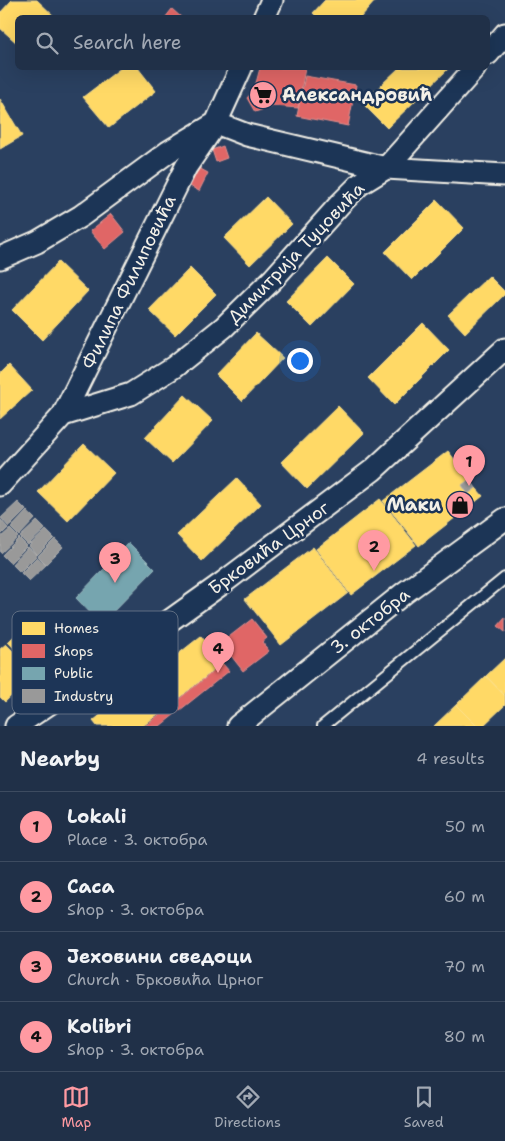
<!DOCTYPE html>
<html lang="en">
<head>
<meta charset="utf-8">
<style>
  :root { --surface:#203048; --page:#2d3c52; --text:#f1f3f6; --muted:#a2a9b4; --line:#3d4b60; --accent:#ff9aa2 }
  body { margin:0; font-family:"Shantell Sans",sans-serif; background:var(--page); color:var(--text) }
  .you { position:absolute; left:299px; top:360px; width:18px; height:18px; margin:-12px; border:4px solid #fff; border-radius:50%; background:#1a73e8; box-shadow:0 0 0 8px #1a73e833 }
  .badge { display:grid; place-items:center; width:32px; height:32px; border-radius:50%; background:var(--accent); color:#111; font-size:16px; font-weight:700 }
  .pin { position:absolute; translate:-50% -41px; filter:drop-shadow(0 1px 2px #0008) }
  .pin::after { content:''; position:absolute; top:26px; width:18px; height:15px; background:inherit; clip-path:polygon(0 0,100% 0,50% 100%) }
  .list { margin:0; padding:0; list-style:none }
  h2 { display:flex; justify-content:space-between; align-items:center; height:65px; margin:0; padding:0 20px; font-size:21px }
  h2 small { font-size:16px; font-weight:400; color:var(--muted) }
  .list li { display:grid; grid-template-columns:32px 1fr auto; gap:15px; align-items:center; box-sizing:border-box; height:70px; padding:0 20px; border-top:1px solid var(--line) }
  .list b { display:block; font-size:19px; white-space:nowrap }
  .list p { margin:0; font-size:16px; white-space:nowrap; color:var(--muted) }
  .list em { font-size:16px; font-style:normal; color:var(--muted) }
  .icon { flex:none; width:28px; height:28px; fill:none; stroke:currentColor; stroke-width:2; stroke-linecap:round; stroke-linejoin:round }
  .map { position:relative; flex:none; width:505px; height:726px; overflow:hidden }
  .search { position:absolute; background:var(--surface); box-shadow:0 5px 20px #0002; left:15px; right:15px; top:15px; height:55px; display:flex; align-items:center; gap:12px; box-sizing:border-box; padding:0 18px; border-radius:8px; color:var(--muted); font-size:19px }
  .sheet { height:345px; background:var(--surface) }
  nav { display:flex; justify-content:space-around; align-items:center; box-sizing:border-box; height:70px; border-top:1px solid var(--line); background:var(--surface); font-size:14px; color:var(--muted) }
  nav a { display:grid; justify-items:center; gap:2px }
  nav .on { color:var(--accent) }
  .map>svg:first-child { display:block }
  .homes { fill:#ffd966; stroke:#fce08d }
  .shops { fill:#e06666; stroke:#e6908d }
  .public { fill:#76a5af; stroke:#9cbcc0 }
  .industry { fill:#999; stroke:#b4b3b1 }
  .lines { fill:none; stroke-linecap:round; stroke-linejoin:round }
  .service-casing { stroke:#f4f1e8; stroke-width:14 }
  .minor-casing { stroke:#f4f1e8; stroke-width:25 }
  .service { stroke:#1d3557; stroke-width:10 }
  .minor { stroke:#1d3557; stroke-width:21 }
  .labels { text-anchor:middle; stroke-width:5; stroke-linejoin:round; paint-order:stroke }
  .poi-label { font-size:18px; font-weight:bold; fill:#f4f1e8; stroke:#1d3557; text-anchor:start }
  .street-label { font-size:18px; fill:#f4f1e8; stroke:#1d3557 }
  .key { fill:#1d3557; stroke:#5e6d82; stroke-width:1 }
  .key-label { font-size:14px; fill:#f4f1e8 }
</style>
</head>
<body>
<div class="map">
<svg width="505" height="726" viewBox="0 0 505 726">
  <rect width="100%" height="100%" fill="#2a4060"/>
  <filter id="ink" filterUnits="userSpaceOnUse"><feTurbulence type="fractalNoise" baseFrequency=".02" numOctaves="2"/><feDisplacementMap in="SourceGraphic" scale="10" xChannelSelector="R" yChannelSelector="G"/><feConvolveMatrix kernelMatrix="1 2 1 2 8 2 1 2 1" color-interpolation-filters="sRGB"/></filter>
  <g filter="url(#ink)">
    <path class="homes" d="M12 0H37L56 18H18V44L0 28V13Z
      M325 0H376L360 18H318L313 13Z
      M121 68H138L156 91 109 128 83 97Z
      M399 68H449L387 128 362 103Z
      M0 99 22 136 0 149Z
      M266 197 292 224 250 265 224 238Z
      M437 200 464 228 412 280 385 252Z
      M328 258 354 284 312 327 286 301Z
      M58 262 88 291 42 340 12 310Z
      M190 268 216 294 175 335 149 310Z
      M489 276 505 292V294L465 333 448 315Z
      M423 323 449 350 394 405 368 378Z
      M256 333 283 358 242 401 216 375Z
      M9 365 32 390 0 419V374Z
      M185 395 213 421 172 463 145 438Z
      M338 406 364 433 307 489 281 462Z
      M84 444 114 473 68 521 38 492Z
      M448 451 470 479 462 485 468 494 476 488 483 496 419 546 383 501Z
      M237 478 261 504 202 561 177 535Z
      M380 499 416 545 351 595 316 549Z
      M313 547 348 593 281 645 245 599Z
      M36 614 64 643 36 671 8 642Z
      M201 636 223 663 170 705 148 678Z
      M6 644 35 673 5 702 0 697V649Z
      M505 658V696L486 676Z
      M486 676 505 696V705L483 726H477L456 705Z
      M146 678 168 706 143 726H97L93 721Z
      M456 705 477 726H434Z"/>
    <path class="shops" d="M172 9 182 18H165Z
      M260 68H305L298 108 274 106 255 112 247 98 253 91 256 83Z
      M305 76 356 85 348 126 297 116Z
      M223 146 227 158 216 162 212 150Z
      M197 167 208 173 199 191 188 185Z
      M111 214 125 232 105 249 90 231Z
      M505 618V632L498 626Z
      M252 619 267 638 262 642 269 651 243 671 221 643Z
      M223 664 229 671 160 726H145Z"/>
    <path class="public" d="M129 543 155 569 101 624 76 598Z"/>
    <path class="industry" d="M470 479 476 488 468 494 462 485Z
      M18 502 26 510 9 527 1 518Z
      M27 511 35 519 19 536 11 528Z
      M0 519 8 528 0 536Z
      M37 521 45 529 28 545 20 537Z
      M10 529 18 537 1 553 0 552V538Z
      M46 530 54 538 37 555 29 546Z
      M19 538 27 546 10 563 2 555Z
      M55 539 63 547 46 564 38 556Z
      M28 547 37 555 20 572 12 564Z
      M37 557 46 565 29 581 21 573Z"/>
    <g class="lines">
      <g class="service-casing">
        <path id="service" d="M323 726 505 578"/>
      </g>
      <g class="minor-casing">
        <path id="minor" d="M264 18 272 0
          M488 54 505 34
          M0 258 37 242 81 216 168 152 216 123 247 135 386 168 505 175
          M63 415 131 394 174 367 224 327 273 279 340 204 360 184 386 168 475 68
          M0 485 63 415 186 167 216 123 241 68
          M16 726 123 654 224 582 373 470 505 349
          M238 726 404 593 505 519"/>
      </g>
      <use href="#service" class="service"/>
      <use href="#minor" class="minor"/>
    </g>
  </g>
  <defs>
    <g id="supermarket-disc" transform="scale(1.4375)"><circle r="9.5" fill="#ff9aa2" stroke="#1d3557"/><path d="M-6-5.5h2.5l.6 2H6L4.5 2H-2.5L-4.4-4H-6ZM-1.5 3.2a1.3 1.3 0 1 0 .1 0ZM3 3.2a1.3 1.3 0 1 0 .1 0Z" fill="#111"/></g>
    <g id="shop-disc" transform="scale(1.4375)"><circle r="9.5" fill="#ff9aa2" stroke="#1d3557"/><path d="M-5-2.5h2.3a2.7 3.5 0 0 1 5.4 0H5L5.5 6h-11ZM-1.5-2.5h3a1.5 2.3 0 0 0-3 0Z" fill="#111"/></g>
  </defs>
  <g fill-rule="evenodd">
    <use href="#supermarket-disc" x="263" y="95"/>
    <use href="#shop-disc" x="460" y="505"/>
  </g>
  <g class="labels">
    <g class="poi-label">
      <text x="282" y="101">Александровић</text>
      <text x="441" y="511" text-anchor="end">Маки</text>
    </g>
    <g class="street-label">
      <text transform="translate(296 253) rotate(-46)" y="6">Димитрија Туцовића</text>
      <text transform="translate(129 282) rotate(-64)" y="6">Филипа Филиповића</text>
      <text transform="translate(269 548) rotate(-36)" y="6">Брковића Црног</text>
      <text transform="translate(370 621) rotate(-38)" y="6">3. октобра</text>
    </g>
  </g>
  <rect x="12" y="611" width="166" height="103" rx="8" class="key"/>
  <rect x="22" y="622" width="23" height="13" fill="#ffd966"/>
  <rect x="22" y="644" width="23" height="14" fill="#e06666"/>
  <rect x="22" y="667" width="23" height="13" fill="#76a5af"/>
  <rect x="22" y="689" width="23" height="14" fill="#999"/>
  <g class="key-label">
    <text x="54" y="633">Homes</text>
    <text x="54" y="656">Shops</text>
    <text x="54" y="678">Public</text>
    <text x="54" y="701">Industry</text>
  </g>
</svg>
<div class="you"></div>
<div class="pin badge" style="left:469px;top:486px">1</div>
<div class="pin badge" style="left:374px;top:571px">2</div>
<div class="pin badge" style="left:115px;top:583px">3</div>
<div class="pin badge" style="left:218px;top:673px">4</div>
<div class="search"><svg class="icon" aria-label="search" viewBox="0 0 24 24"><circle cx="10" cy="10" r="6"/><path d="M15 15l6 6"/></svg>Search here</div>
</div>
<section class="sheet">
<h2>Nearby<small>4 results</small></h2>
<ul class="list">
<li><span class="badge">1</span><div><b>Lokali</b><p>Place · 3. октобра</p></div><em>50 m</em></li>
<li><span class="badge">2</span><div><b>Caca</b><p>Shop · 3. октобра</p></div><em>60 m</em></li>
<li><span class="badge">3</span><div><b>Јеховини сведоци</b><p>Church · Брковића Црног</p></div><em>70 m</em></li>
<li><span class="badge">4</span><div><b>Kolibri</b><p>Shop · 3. октобра</p></div><em>80 m</em></li>
</ul>
</section>
<nav>
<a class="on"><svg class="icon" aria-label="map" viewBox="0 0 24 24"><path d="M3 6l6-2 6 2 6-2v14l-6 2-6-2-6 2zM9 4v14M15 6v14"/></svg>Map</a>
<a><svg class="icon" aria-label="directions" viewBox="0 0 24 24"><path d="M12 3l9 9-9 9-9-9zM9 14v-3h6M13 9l2 2-2 2"/></svg>Directions</a>
<a><svg class="icon" aria-label="saved" viewBox="0 0 24 24"><path d="M7 4h10v16l-5-4-5 4z"/></svg>Saved</a>
</nav>
</body>
</html>
